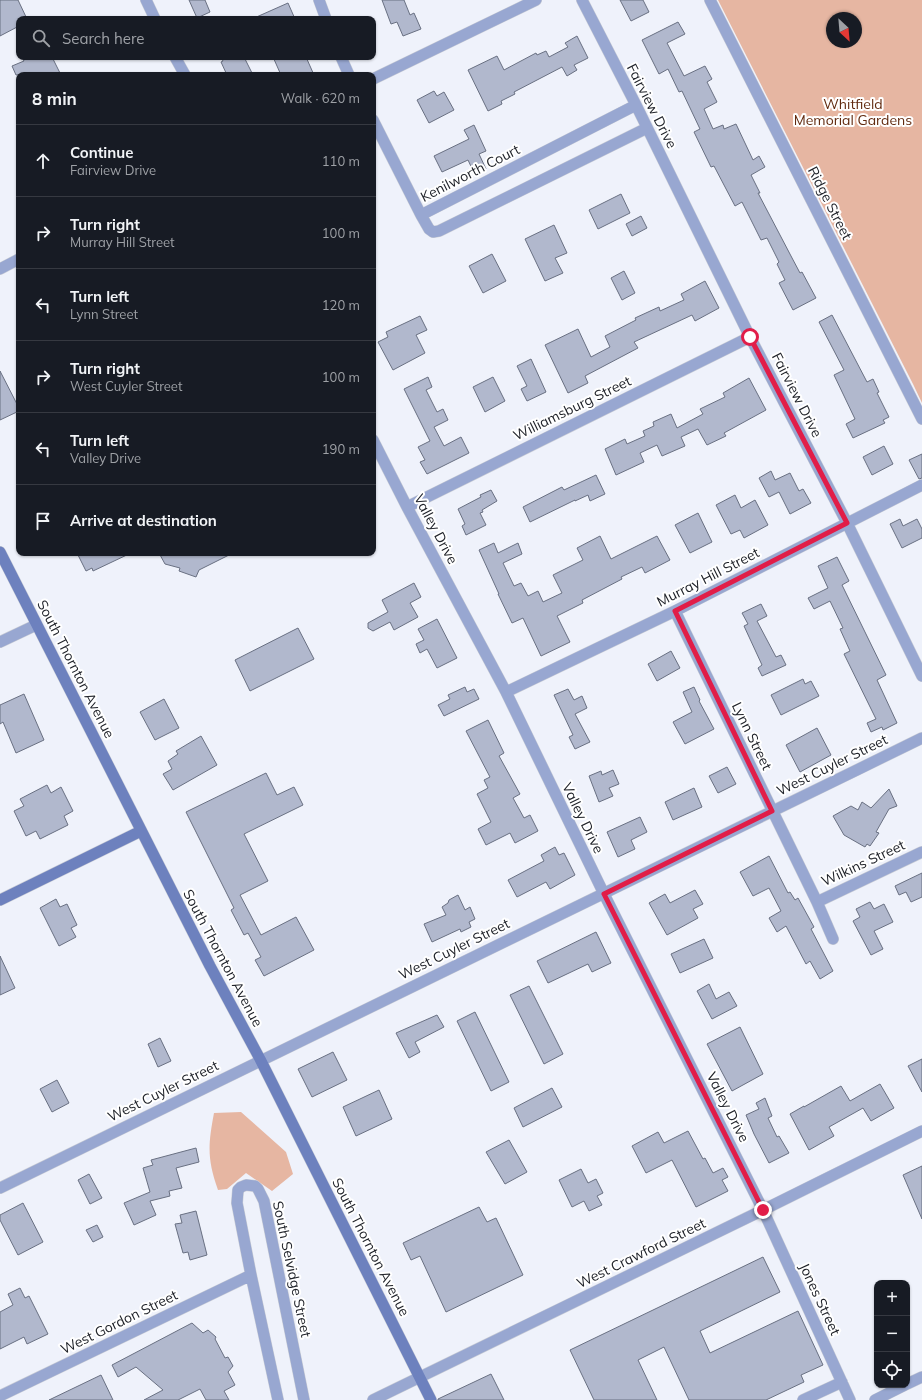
<!DOCTYPE html>
<html lang="en">
<head>
<meta charset="utf-8">
<style>
  :root { --surface:#171b24; --page:#20242c; --text:#f1f3f6; --muted:#9ea1a6; --line:#363941 }
  body { margin:0; font-family:Mulish,sans-serif; background:var(--page); color:var(--text) }
  .controls { position:absolute; right:12px; bottom:12px; display:grid; overflow:hidden; border-radius:8px; box-shadow:0 1px 3px #0004 }
  .controls button { width:36px; height:36px; display:grid; place-items:center; padding:0; border:0; border-bottom:1px solid var(--line); background:var(--surface); color:var(--text); font:20px sans-serif }
  .compass { position:absolute; left:826px; top:12px; width:36px; height:36px; border-radius:50%; background:var(--surface); box-shadow:0 1px 3px #0004; rotate:154deg }
  .stop { position:absolute; width:12px; height:12px; margin:-9px; border:3px solid #e11d48; border-radius:50%; background:#fff }
  .stop.end { background:#e11d48; border-color:#fff; box-shadow:0 1px 4px #0008 }
  .list { margin:0; padding:0; list-style:none }
  h2 { display:flex; justify-content:space-between; align-items:center; height:52px; margin:0; padding:0 16px; font-size:17px }
  h2 small { font-size:13px; font-weight:400; color:var(--muted) }
  .list li { display:grid; grid-template-columns:26px 1fr auto; gap:12px; align-items:center; box-sizing:border-box; height:72px; padding:0 16px; border-top:1px solid var(--line) }
  .list b { display:block; font-size:15px; white-space:nowrap }
  .list p { margin:0; font-size:13px; white-space:nowrap; color:var(--muted) }
  .list em { font-size:13px; font-style:normal; color:var(--muted) }
  .icon { flex:none; width:22px; height:22px; fill:none; stroke:currentColor; stroke-width:2; stroke-linecap:round; stroke-linejoin:round }
  .map { position:relative; flex:none; width:922px; height:1400px; overflow:hidden }
  .search { position:absolute; background:var(--surface); box-shadow:0 1px 3px #0004; left:16px; top:16px; width:360px; height:44px; display:flex; align-items:center; gap:10px; box-sizing:border-box; padding:0 14px; border-radius:8px; color:var(--muted); font-size:15px }
  .panel { position:absolute; background:var(--surface); box-shadow:0 1px 3px #0004; left:16px; top:72px; width:360px; height:484px; border-radius:8px }
  .map>svg:first-child { display:block }
  .green { fill:#e6b6a2; fill-rule:evenodd }
  .building { fill:#b1b8cd; stroke:#697082 }
  .lines { fill:none; stroke-linecap:round; stroke-linejoin:round }
  .minor-casing { stroke:#cacdd5; stroke-width:12 }
  .tertiary-casing { stroke:#cacdd5; stroke-width:12 }
  .secondary-casing { stroke:#cacdd5; stroke-width:12 }
  .minor { stroke:#98a7d1; stroke-width:11 }
  .tertiary { stroke:#98a7d1; stroke-width:11 }
  .secondary { stroke:#6d81be; stroke-width:11 }
  .route { stroke:#e11d48; stroke-width:5 }
  .labels { text-anchor:middle; stroke-width:4; stroke-linejoin:round; paint-order:stroke }
  .park-label { font-size:14px; fill:#612a0f; stroke:#fff }
  .street-label { font-size:14px; fill:#20232a; stroke:#fff }
</style>
</head>
<body>
<div class="map">
<svg width="922" height="1400" viewBox="0 0 922 1400">
  <rect width="100%" height="100%" fill="#eff2fb"/>
  <path class="green" d="M718 0H922V403L913 384ZM832 18H856V42H832Z
    M241 1112 286 1152 293 1174 272 1191 246 1173 227 1189 218 1190C207 1159 208 1145 214 1113Z"/>
  <path class="building" d="M0 0H18L27 19H19V26L0 36Z
    M189 0H205L210 12 197 18Z
    M382 0H404L410 15 414 13 421 29 403 36 397 22 391 24Z
    M620 0H643L649 12 631 21Z
    M288 3 295 19H252Z
    M678 22 685 34 667 43 684 76 705 66 712 79 707 82 717 102 704 109 713 129 723 125 724 129 736 124 753 160 759 156 765 167 751 175 760 193H758L791 256 800 273 802 272 816 298 793 310 779 283 785 280 777 264 779 262 767 238 761 240 742 202 735 206 714 166 711 167 694 132 700 129 682 91 679 92 668 69 659 74 642 40Z
    M577 36 588 58 574 65 577 70 567 76 562 67 514 92 515 94 501 101 502 104 488 111 468 70 497 56 504 70 536 53 537 55 546 51 549 57 568 47 565 43Z
    M22 57H52L61 75H16L12 66 24 61Z
    M221 57H244L253 75H227L221 62 223 61Z
    M273 57H306L314 75H281Z
    M434 91 437 96 444 92 454 110 429 123 417 100Z
    M474 125 486 151 479 154 486 169 475 175 468 160 442 172 434 156 469 139 464 130Z
    M621 194 630 213 598 229 589 210Z
    M641 216 647 228 632 236 626 224Z
    M554 225 567 253 555 258 563 273 545 281 525 239Z
    M492 254 506 281 483 293 469 266Z
    M624 271 635 293 622 300 611 278Z
    M705 281 719 308 695 321 692 315 634 342 638 348 585 376 588 383 568 393 545 345 578 329 591 357 610 347 605 336 636 320 635 318 659 307 660 311 684 300 681 294Z
    M832 315 867 382 873 379 879 392 877 393 889 417 883 420 885 423 853 438 846 424 855 419 834 375 844 370 819 322Z
    M420 316 427 330 416 335 425 353 393 370 378 342 388 337 386 332Z
    M531 359 546 392 527 401 521 389 527 386 517 366Z
    M0 371 19 408V411L0 420Z
    M428 377 432 387 426 390 437 412 443 409 448 420 434 427 444 446 461 437 469 453 427 474 420 462 425 460 418 447 430 441 404 389Z
    M493 377 505 401 485 412 473 387Z
    M749 378 766 410 724 433 726 436 707 445 698 429 681 437 685 446 662 456 657 445 640 453 644 462 616 475 605 449 625 439 627 444 645 436 643 431 654 426 653 422 671 414 677 428 703 414 700 409 725 397 723 393Z
    M884 446 893 464 872 475 863 457Z
    M922 454V478L919 479 909 460Z
    M771 471 775 480 790 473 799 491 803 489 811 503 790 514 779 492 769 497 759 478Z
    M596 475 605 494 590 501 588 495 575 501V500L530 522 523 507 562 487 564 490Z
    M491 490 497 501 482 510 483 512 480 513 486 525 466 535 462 526 465 524 458 509 481 497 480 495Z
    M735 495 741 508 755 500 768 525 744 538 740 530 731 534 716 505Z
    M698 513 712 542 690 553 675 525Z
    M900 519 903 526 917 519 922 529V538L902 548 890 524Z
    M600 536 611 559 657 536 670 560 645 573 642 567 621 577 622 579 582 600 583 603 557 616 570 642 541 656 523 618 512 623 498 594H499L479 550 494 543 498 553 518 543 522 554 503 563 514 586 521 583 528 596 538 591 543 602 562 593 553 575 583 560 577 548Z
    M77 553H131L93 571 92 568 86 571Z
    M159 553H233L199 570 196 577 179 571 180 568 165 564Z
    M837 557 849 581 842 585 886 675 877 680 897 723 883 730 882 727 871 732 867 723 876 719 844 654 850 651 840 629 843 628 830 601 814 609 808 598 828 588 818 566Z
    M414 583 421 597 410 603 418 617 394 630 390 622 373 631 368 628V623L388 612 382 600Z
    M761 604 767 616 757 621 776 657 781 655 786 665 762 676 758 668 762 665 744 626 748 624 742 613Z
    M437 619 457 658 437 668 427 649 420 653 416 644 424 640 418 629Z
    M298 628 314 659 250 691 235 660Z
    M671 651 680 668 657 681 648 664Z
    M803 679 805 684 811 681 819 696 781 715 771 695Z
    M465 687 467 692 474 689 479 699 444 716 438 705 450 699 448 695Z
    M694 687 700 700 699 701 714 729 685 744 673 722 692 712 683 692Z
    M568 689 574 700 582 696 587 708 575 714 590 742 575 749 569 737 573 735 554 695Z
    M24 694 44 740 16 753 3 722 0 724V705Z
    M164 699 179 728 155 740 140 712Z
    M488 720 504 753 499 756 520 794 513 798 524 818 530 815 538 831 515 843 510 833 486 845 478 829 491 822 477 794 488 788 484 780 490 777 466 731Z
    M817 728 831 755 800 772 786 745Z
    M201 736 217 765 173 790 163 774 172 769 168 761 178 754 176 751Z
    M727 767 736 784 718 793 709 776Z
    M613 770 619 784 609 788 613 796 599 802 589 776 601 771 602 775Z
    M266 773 277 795 294 787 303 805 244 834 268 881 240 895 261 935 296 917 314 950 264 976 255 960 261 957 248 933 244 935 231 910 234 908 186 812Z
    M47 785 51 793 61 787 73 811 64 816 68 825 40 839 36 831 26 836 14 811 24 806 20 799Z
    M694 788 702 807 673 820 665 802Z
    M889 789 897 806 889 809 876 832 879 833 870 846 867 844 865 847 844 835 833 816 851 806 858 810 862 802 871 808Z
    M640 817 647 832 631 840 635 849 618 857 607 832Z
    M555 847 559 855 564 853 575 875 550 889 546 882 517 897 508 880 544 861 541 855Z
    M769 856 788 893 790 892 795 900 798 898 814 927 811 929 833 971 820 979 810 961 806 964 786 926 777 932 769 918 781 911 769 888 753 896 740 872Z
    M922 873V897L911 902 906 892 899 895 895 886Z
    M695 890 703 904 693 909 698 918 667 935 649 903 665 894 670 903Z
    M458 895 465 910 470 907 475 919 469 922 471 927 461 932 460 929 432 942 424 924 446 915 442 907 448 903 449 900Z
    M56 899 60 907 67 904 77 925 71 928 76 937 59 946 40 908Z
    M870 902 874 909 884 904 893 922 874 931 883 949 871 955 853 921 860 917 856 909Z
    M596 932 611 963 592 972 588 964 548 983 537 961Z
    M704 939 713 958 680 973 671 954Z
    M0 956 15 988 0 995Z
    M709 984 716 999 729 992 737 1006 712 1019 697 991Z
    M529 986 563 1054 544 1064 510 995Z
    M475 1012 509 1082 491 1091 457 1021Z
    M437 1015 444 1027 415 1042 420 1052 409 1058 396 1033Z
    M740 1027 763 1074 732 1091 707 1044Z
    M160 1038 171 1061 158 1067 148 1044Z
    M333 1052 347 1080 312 1097 298 1069Z
    M922 1059V1092L908 1066Z
    M57 1080 69 1103 52 1112 40 1089Z
    M880 1084 894 1108 871 1121 863 1108 829 1127 834 1136 809 1150 790 1114 804 1106V1107L841 1086 850 1101Z
    M552 1088 562 1107 523 1127 514 1108Z
    M379 1090 392 1119 356 1136 343 1107Z
    M765 1098 772 1116 768 1118 777 1137 779 1136 789 1153 769 1163 754 1134 746 1115 759 1109 756 1103Z
    M688 1131 703 1159 705 1158 713 1173 723 1168 728 1177 722 1180 728 1191 696 1207 672 1160 646 1173 632 1146 658 1132 664 1143Z
    M509 1140 527 1172 505 1184 486 1152Z
    M196 1148 199 1162 176 1168 182 1188 169 1191 170 1196 150 1201 156 1215 134 1225 124 1203 150 1192 143 1168 153 1165 151 1160Z
    M922 1166V1219L903 1175Z
    M581 1169 588 1183 596 1179 603 1193 597 1196 602 1205 589 1211 584 1201 572 1207 559 1180Z
    M89 1174 102 1198 90 1204 78 1180Z
    M23 1203 43 1242 18 1255 0 1220V1215Z
    M479 1207 487 1222 496 1218 523 1275 446 1312 420 1256 411 1260 403 1243Z
    M196 1211 207 1255 190 1260 188 1252 183 1253 175 1224 182 1223 180 1215Z
    M97 1225 103 1237 93 1242 86 1230Z
    M763 1257 780 1292 700 1331 710 1353 798 1311 823 1365 801 1375 804 1382 766 1400H689L664 1347 638 1360 657 1400H594L570 1350Z
    M20 1288 25 1298 29 1296 48 1334 27 1344 24 1337 0 1349V1312L13 1305 8 1294Z
    M192 1323 203 1333 208 1330 216 1337 215 1339 225 1358 228 1357 233 1366 228 1372 235 1385 224 1391 229 1400H206L200 1389 178 1400H144L163 1390 136 1367 118 1377 112 1365Z
    M491 1374 504 1400H438V1399Z
    M101 1375 113 1400H49Z"/>
  <g class="lines">
    <g class="minor-casing">
      <path id="minor" d="M146 0 155 19
        M319 0 326 19
        M582 0 636 105 750 337 847 523 922 676
        M710 0 922 419
        M175 57 185 75
        M341 57 349 75
        M373 120 421 215 429 229 433 232 439 231 647 128
        M421 215 636 105
        M373 440 407 507 506 692 604 894 763 1210 850 1400
        M407 507 750 337
        M675 611 817 902 833 939
        M0 642 36 625
        M506 692 675 611 922 485
        M817 902 922 852
        M0 1188C306 1036 615 889 922 738
        M907 1384 922 1377
        M0 1396 251 1275
        M278 1400 251 1275 237 1203 238 1190 241 1187 246 1185 255 1186 258 1189 264 1201 304 1400
        M373 1400 763 1210 922 1131
        M803 1400 842 1382
        M875 1400 905 1385"/>
    </g>
    <g class="tertiary-casing">
      <path id="tertiary" d="M373 79 536 0
        M0 269 19 259"/>
    </g>
    <g class="secondary-casing">
      <path id="secondary" d="M0 552 210 966 260 1059 431 1400
        M0 900 141 831"/>
    </g>
    <use href="#minor" class="minor"/>
    <use href="#tertiary" class="tertiary"/>
    <use href="#secondary" class="secondary"/>
  </g>
  <g class="lines">
    <path class="route" d="M750 337 847 523 675 611 772 811 604 894 763 1210"/>
  </g>
  <g class="labels">
    <g class="park-label">
      <text x="853" y="109">Whitfield<tspan x="853" dy="16">Memorial Gardens</tspan></text>
    </g>
    <g class="street-label">
      <text transform="translate(652 106) rotate(63)" y="5">Fairview Drive</text>
      <text transform="translate(470 173) rotate(-27)" y="5">Kenilworth Court</text>
      <text transform="translate(830 203) rotate(63)" y="5">Ridge Street</text>
      <text transform="translate(797 395) rotate(63)" y="5">Fairview Drive</text>
      <text transform="translate(572 408) rotate(-26)" y="5">Williamsburg Street</text>
      <text transform="translate(436 529) rotate(62)" y="5">Valley Drive</text>
      <text transform="translate(708 577) rotate(-27)" y="5">Murray Hill Street</text>
      <text transform="translate(76 669) rotate(63)" y="5">South Thornton Avenue</text>
      <text transform="translate(752 736) rotate(64)" y="5">Lynn Street</text>
      <text transform="translate(832 765) rotate(-26)" y="5">West Cuyler Street</text>
      <text transform="translate(583 818) rotate(64)" y="5">Valley Drive</text>
      <text transform="translate(863 863) rotate(-25)" y="5">Wilkins Street</text>
      <text transform="translate(454 949) rotate(-26)" y="5">West Cuyler Street</text>
      <text transform="translate(223 958) rotate(62)" y="5">South Thornton Avenue</text>
      <text transform="translate(163 1091) rotate(-26)" y="5">West Cuyler Street</text>
      <text transform="translate(728 1107) rotate(63)" y="5">Valley Drive</text>
      <text transform="translate(371 1247) rotate(63)" y="5">South Thornton Avenue</text>
      <text transform="translate(641 1253) rotate(-26)" y="5">West Crawford Street</text>
      <text transform="translate(292 1269) rotate(78)" y="5">South Selvidge Street</text>
      <text transform="translate(820 1299) rotate(65)" y="5">Jones Street</text>
      <text transform="translate(119 1322) rotate(-26)" y="5">West Gordon Street</text>
    </g>
  </g>
</svg>
<div class="controls">
<button>+</button>
<button>−</button>
<button><svg class="icon" aria-label="locate" viewBox="0 0 24 24"><circle cx="12" cy="12" r="6"/><path d="M12 2v4M12 18v4M2 12h4M18 12h4"/></svg></button>
</div>
<svg class="compass" viewBox="-18 -18 36 36"><path d="M0-13l5 13h-10z" fill="#e53935"/><path d="M0 13l5-13h-10z" fill="#9ea1a6"/></svg>
<div class="stop" style="left:750px;top:337px"></div>
<div class="stop end" style="left:763px;top:1210px"></div>
<div class="search"><svg class="icon" aria-label="search" viewBox="0 0 24 24"><circle cx="10" cy="10" r="6"/><path d="M15 15l6 6"/></svg>Search here</div>
<section class="panel">
<h2>8 min<small>Walk · 620 m</small></h2>
<ul class="list">
<li><svg class="icon" aria-label="ahead" viewBox="0 0 24 24"><path d="M12 20V5M6 11l6-6 6 6"/></svg><div><b>Continue</b><p>Fairview Drive</p></div><em>110 m</em></li>
<li><svg class="icon" aria-label="right" viewBox="0 0 24 24"><path d="M7 20v-9h11M14 6l5 5-5 5"/></svg><div><b>Turn right</b><p>Murray Hill Street</p></div><em>100 m</em></li>
<li><svg class="icon" aria-label="left" viewBox="0 0 24 24"><path d="M17 20v-9H6M10 6l-5 5 5 5"/></svg><div><b>Turn left</b><p>Lynn Street</p></div><em>120 m</em></li>
<li><svg class="icon" aria-label="right" viewBox="0 0 24 24"><path d="M7 20v-9h11M14 6l5 5-5 5"/></svg><div><b>Turn right</b><p>West Cuyler Street</p></div><em>100 m</em></li>
<li><svg class="icon" aria-label="left" viewBox="0 0 24 24"><path d="M17 20v-9H6M10 6l-5 5 5 5"/></svg><div><b>Turn left</b><p>Valley Drive</p></div><em>190 m</em></li>
<li><svg class="icon" aria-label="arrive" viewBox="0 0 24 24"><path d="M6 21V4h12l-3 4 3 4H6"/></svg><div><b>Arrive at destination</b></div></li>
</ul>
</section>
</div>
</body>
</html>
